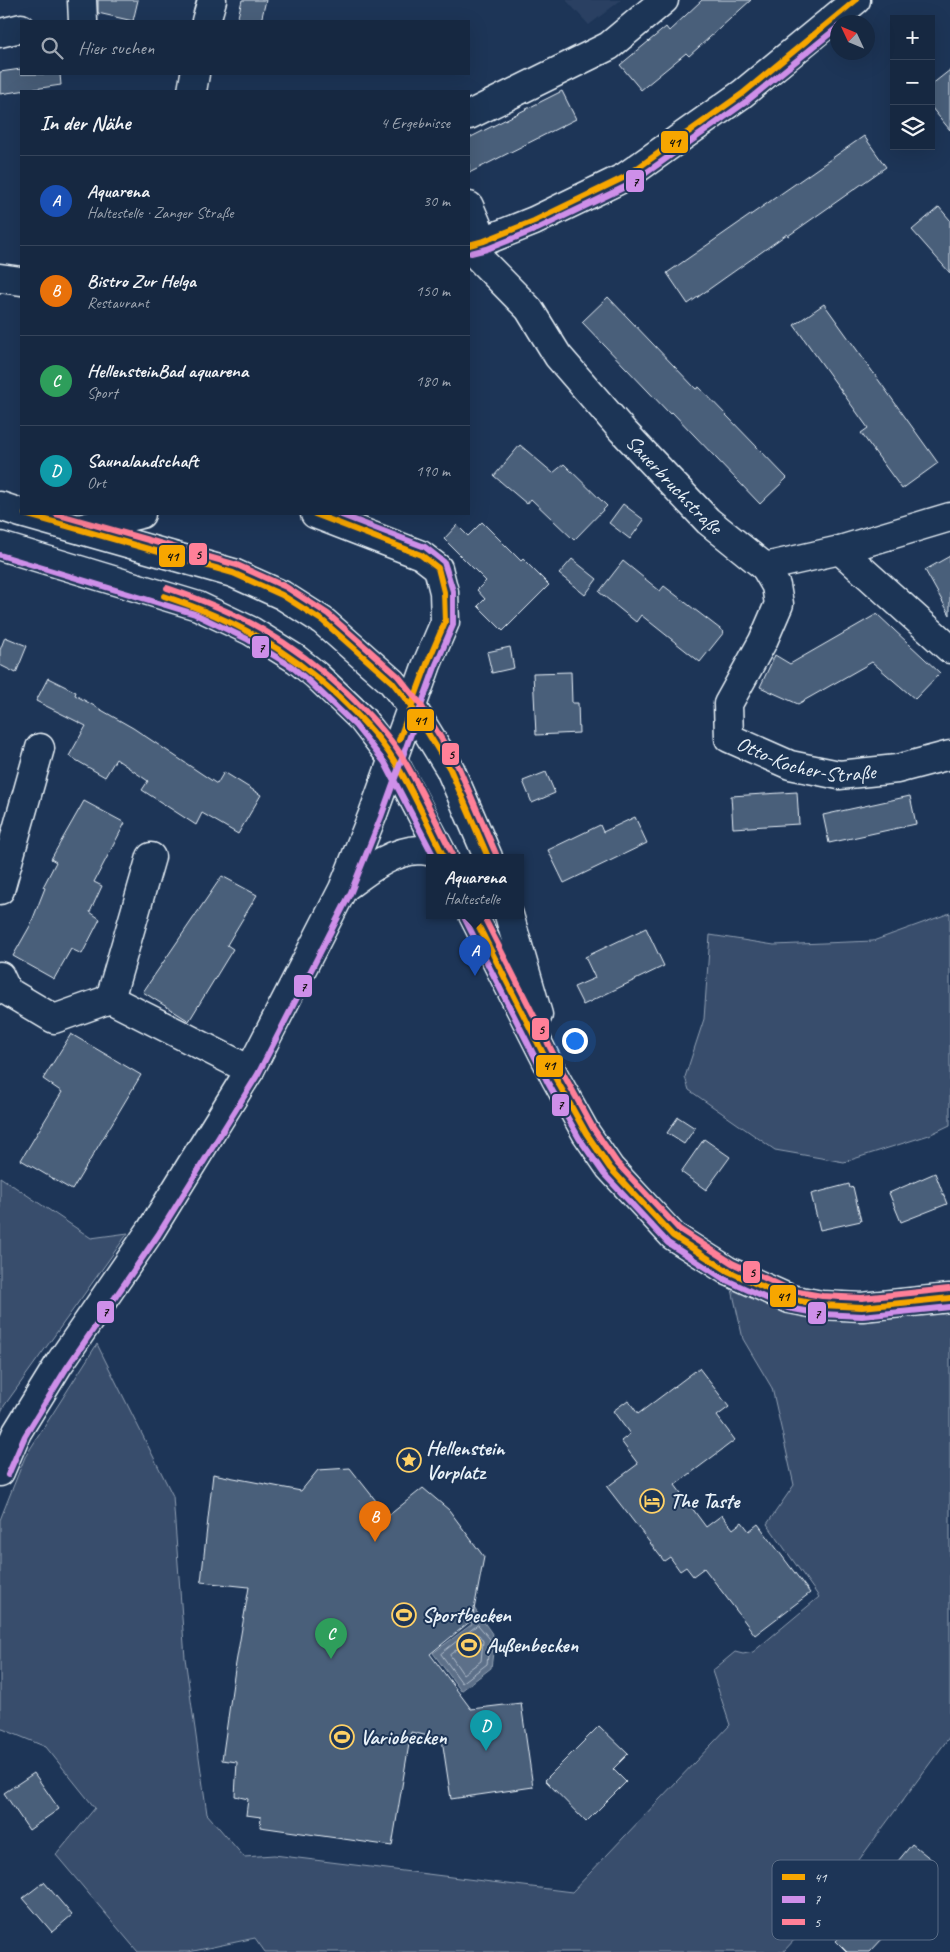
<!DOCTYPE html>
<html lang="de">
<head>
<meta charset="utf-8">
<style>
  :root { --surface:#162841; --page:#23344c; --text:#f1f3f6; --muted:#9ea6b1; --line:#35445a; --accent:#ffd166 }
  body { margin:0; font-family:Caveat,sans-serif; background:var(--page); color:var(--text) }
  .controls { position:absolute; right:15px; top:15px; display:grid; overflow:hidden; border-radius:0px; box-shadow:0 5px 20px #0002 }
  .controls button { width:45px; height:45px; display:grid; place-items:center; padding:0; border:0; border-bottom:1px solid var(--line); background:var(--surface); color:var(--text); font:25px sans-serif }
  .compass { position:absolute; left:830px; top:15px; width:45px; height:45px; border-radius:50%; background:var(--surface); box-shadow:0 5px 20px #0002; rotate:314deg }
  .you { position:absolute; left:574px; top:1040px; width:18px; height:18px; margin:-12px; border:4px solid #fff; border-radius:50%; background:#1a73e8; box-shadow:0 0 0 8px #1a73e833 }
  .badge { display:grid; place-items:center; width:32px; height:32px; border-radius:50%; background:var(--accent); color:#fff; font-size:16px; font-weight:700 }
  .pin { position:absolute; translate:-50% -41px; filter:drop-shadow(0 1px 2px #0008) }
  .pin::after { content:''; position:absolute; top:26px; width:18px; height:15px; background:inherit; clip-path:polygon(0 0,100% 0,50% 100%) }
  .popup { position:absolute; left:426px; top:854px; width:98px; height:65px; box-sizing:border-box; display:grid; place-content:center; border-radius:0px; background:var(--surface); filter:drop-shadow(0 1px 4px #0005); font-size:16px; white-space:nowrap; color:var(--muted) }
  .popup b { font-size:19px; color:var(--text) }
  .popup::after { content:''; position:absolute; left:50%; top:100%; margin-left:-10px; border:10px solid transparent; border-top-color:var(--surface) }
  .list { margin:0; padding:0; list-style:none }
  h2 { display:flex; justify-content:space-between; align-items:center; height:65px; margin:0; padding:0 20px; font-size:21px }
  h2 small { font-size:16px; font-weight:400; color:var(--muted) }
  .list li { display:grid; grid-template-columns:32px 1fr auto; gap:15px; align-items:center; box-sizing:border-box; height:90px; padding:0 20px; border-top:1px solid var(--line) }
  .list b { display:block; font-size:19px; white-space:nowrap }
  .list p { margin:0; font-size:16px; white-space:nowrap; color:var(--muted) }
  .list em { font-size:16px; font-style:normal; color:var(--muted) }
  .icon { flex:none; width:28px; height:28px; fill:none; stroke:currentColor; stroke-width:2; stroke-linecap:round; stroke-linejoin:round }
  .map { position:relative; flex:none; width:950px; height:1952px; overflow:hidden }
  .search { position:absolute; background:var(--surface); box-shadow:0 5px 20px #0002; left:20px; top:20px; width:450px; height:55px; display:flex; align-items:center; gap:12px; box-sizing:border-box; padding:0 18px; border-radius:0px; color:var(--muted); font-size:19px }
  .panel { position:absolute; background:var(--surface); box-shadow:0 5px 20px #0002; left:20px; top:90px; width:450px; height:425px; border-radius:0px }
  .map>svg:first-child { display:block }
  .built { fill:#2a4162 }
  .green { fill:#374d6c; stroke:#909fb2 }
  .water { fill:#5d7089; stroke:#95a4b5 }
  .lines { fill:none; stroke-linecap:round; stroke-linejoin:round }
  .shore { stroke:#b0bdcc; stroke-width:1 }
  .building { fill:#495e7a; stroke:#e8f1f8 }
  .minor-casing { stroke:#e8f1f8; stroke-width:31 }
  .minor { stroke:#1d3557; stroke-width:28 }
  .bus-1-casing { stroke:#1d3557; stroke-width:10 }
  .bus-2-casing { stroke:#1d3557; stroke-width:10 }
  .bus-3-casing { stroke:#1d3557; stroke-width:10 }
  .bus-1 { stroke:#f7a600; stroke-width:6 }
  .bus-2 { stroke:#ce8fe9; stroke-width:6 }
  .bus-3 { stroke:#ff8098; stroke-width:6 }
  .labels { text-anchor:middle; stroke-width:4; stroke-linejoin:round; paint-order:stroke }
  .street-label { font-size:21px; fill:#e8f1f8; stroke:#1d3557 }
  .poi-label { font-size:21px; font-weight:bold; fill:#e8f1f8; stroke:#1d3557; text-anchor:start }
  .key { fill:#1d3557; stroke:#5a6d87; stroke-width:1 }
  .key-label { font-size:14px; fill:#e8f1f8 }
  .line-badge { stroke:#1d3557; stroke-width:2 }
  .pale-badge-label { font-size:14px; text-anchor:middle; font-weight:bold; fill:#111 }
</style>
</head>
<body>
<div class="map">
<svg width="950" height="1952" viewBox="0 0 950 1952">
  <rect width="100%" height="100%" fill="#1d3557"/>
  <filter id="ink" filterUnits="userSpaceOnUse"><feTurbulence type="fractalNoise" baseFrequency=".02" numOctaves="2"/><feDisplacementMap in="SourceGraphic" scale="10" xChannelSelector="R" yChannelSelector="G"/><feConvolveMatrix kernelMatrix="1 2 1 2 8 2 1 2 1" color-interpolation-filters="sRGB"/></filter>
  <g filter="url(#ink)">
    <path class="built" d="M566 0H621L589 25Z"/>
    <path class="green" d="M950 913V1125L929 1135 844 1162 775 1150 689 1090 685 1077 704 1019 710 935 774 945 873 941Z
      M0 1177 91 1238 128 1233 4 1406 0 1414Z
      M728 1271 790 1299 950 1298V1736L823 1909 783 1952H265L255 1938 189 1952H138L56 1855 95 1808 46 1747 0 1728V1520L25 1457 97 1344 173 1496 185 1658 207 1814 244 1857 274 1855 572 1892 730 1725 712 1671 735 1652 743 1654 753 1652 819 1597 767 1524 794 1485 772 1388 743 1339Z"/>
    <path class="water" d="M467 1598 495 1638 491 1668 461 1691 433 1653 472 1624 458 1604Z"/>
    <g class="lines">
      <path class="shore" d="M478 1625 490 1639 487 1664 462 1683 441 1654Z
        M476 1635H479L483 1641 481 1661 463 1674 450 1655Z"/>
    </g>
    <path class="building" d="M98 0H138L133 21 98 13Z
      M242 0H266L261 21H237Z
      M702 0H751L689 56 686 53 641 90 620 65 666 27 669 31Z
      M21 69V74H60L61 85 0 94V72Z
      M950 70V130L931 107V85Z
      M562 91 576 119 469 173V138Z
      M864 136 886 167 788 236 787 234 688 304 667 273Z
      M939 207 950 220V273L912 230Z
      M608 297 696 389 699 387 787 478 760 504 672 412 670 414 582 322Z
      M824 304 938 463 902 489 861 433 868 428 794 325Z
      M520 445 553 473 564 464 607 506 574 540 531 499 527 504 494 476Z
      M623 504 644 520 630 539 609 523Z
      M482 522 521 561 523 559 549 585 503 631 478 606 485 599 477 590 486 581 444 539 457 525 468 536Z
      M950 556V615L925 570Z
      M572 559 597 579 585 595 559 574Z
      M623 561 660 591 664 586 724 632 700 662 641 615 636 622 599 592Z
      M877 614 940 673 915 699 872 662 798 704 760 687 775 655 790 664Z
      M5 637 27 646 16 673 0 665V650Z
      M510 647 514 668 492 673 487 652Z
      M571 672 572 703H578L579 733 536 735 533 673Z
      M48 678 76 692 75 695 133 728 217 784 224 772 261 795 238 834 202 813 196 825 142 790 148 781 116 759 105 777 69 756 86 726 36 701Z
      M546 772 555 793 532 803 523 781Z
      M797 792 799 824 733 828 731 796Z
      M910 796 916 824 829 843 823 815Z
      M84 801 125 823 94 882 102 886 90 912 100 919 82 954 71 949 54 979 13 956 30 926 45 888 43 887 56 862 51 859Z
      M635 817 647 843 564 883 548 850 600 825 603 832Z
      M222 876 257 895 227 945 233 949 189 1021 143 992Z
      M646 928 664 966 583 1005 574 987 595 978 585 957Z
      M71 1034 141 1075 72 1190 21 1160 62 1092 43 1079Z
      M678 1117 695 1128 684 1144 667 1133Z
      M704 1139 730 1157 706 1190 681 1172Z
      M935 1173 947 1204 901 1222 889 1193Z
      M849 1184 850 1188 853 1187 861 1221 820 1230 811 1194Z
      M699 1368 729 1407 717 1416 735 1440 675 1485 706 1527 722 1515 733 1529 742 1522 749 1531 758 1524 810 1593 755 1635 704 1568 693 1576 686 1567 680 1571 670 1557 664 1561 607 1487 638 1464 621 1441 630 1434 613 1411 628 1400 638 1414Z
      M350 1468 388 1516 423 1488 449 1510 484 1557 472 1620 430 1654 471 1709 521 1703 533 1787 451 1799 442 1739 411 1732 392 1846 260 1827 261 1817 246 1815 248 1799 235 1796 237 1762 222 1760 235 1669 249 1587 201 1582 213 1474 301 1491 318 1470Z
      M599 1726 628 1754 613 1769 626 1782 586 1822 545 1780Z
      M34 1773 59 1809 29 1830 4 1793Z
      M912 1844 936 1863 894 1916 899 1921 870 1952H847L836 1941 890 1883 884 1878Z
      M44 1882 72 1915 52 1932 23 1898Z"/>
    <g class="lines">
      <g class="minor-casing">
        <g id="minor">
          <path d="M82 0 83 21"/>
          <path d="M206 21 212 0"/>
          <path d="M0 33 21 28"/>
          <path d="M192 91 195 74"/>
          <path d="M469 115 609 46 664 0"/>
          <path d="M469 206 484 241"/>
          <path d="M469 245 484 241 534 221 625 177 742 94 856 0"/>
          <path id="s1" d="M469 248 529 309 558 356 622 430 708 521 765 567 840 550 950 517"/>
          <path d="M0 278 21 281"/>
          <path d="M0 506 21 513"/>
          <path d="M25 514 233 573 282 595 323 621 392 682 412 707 450 769 488 857"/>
          <path d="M82 528 141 514"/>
          <path d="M0 546 198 606 251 631 296 659 316 675 362 719 392 758 444 857"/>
          <path d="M840 550 950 649"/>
          <path id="s2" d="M765 567 776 586 779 604 763 641 728 704 729 738 790 765 839 775 897 769 950 755"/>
          <path d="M344 888C366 872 390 851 419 850 426 850 435 853 442 854"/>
          <path d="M0 890 40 748"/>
          <path d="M473 915 556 1079 586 1133 610 1168 673 1236 728 1271 790 1299 821 1305 862 1307 950 1298"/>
          <path d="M509 915 538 1015"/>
          <path d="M0 976 7 991 54 1019 110 999 250 1070"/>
          <path d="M110 999 151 857"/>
          <path d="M0 1472 17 1432 59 1364 151 1230 250 1070 343 889 373 814 427 664 445 622 444 592 438 568 421 555 315 514"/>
        </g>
      </g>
      <use href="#minor" class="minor"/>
      <g class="bus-1-casing">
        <path id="bus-1" d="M469 245 484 241 534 221 625 177 742 94 856 0
          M25 514 233 573 282 595 323 621 392 682 412 707 450 769 488 857
          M315 514 421 555 438 568 444 592 445 622 427 664 399 740
          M164 596C232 619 285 647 338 696 358 715 378 735 393 759 413 790 427 824 444 857
          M473 915 556 1079 586 1133 610 1168 673 1236 728 1271 790 1299 821 1305 862 1307 950 1298"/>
      </g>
      <g class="bus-2-casing">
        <path id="bus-2" d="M471 253 487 249 537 229 629 185 747 101 838 27
          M0 555 195 614 247 639 291 666 310 682 355 725 385 763 434 857
          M465 919 548 1083 579 1138 604 1174 668 1243 724 1279 788 1308 821 1314 862 1316 950 1307
          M8 1475 25 1436 66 1369 158 1235 258 1074 351 892 381 817 435 667 453 625V591L444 562 425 547 339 514"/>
      </g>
      <g class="bus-3-casing">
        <path id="bus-3" d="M56 514 237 565 286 587 328 614 398 676 419 702 458 766 496 854
          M167 588C239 612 290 640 346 692 366 711 386 732 401 755 420 786 435 820 452 853
          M483 915 564 1075 593 1128 617 1163 679 1229 732 1263 793 1291 822 1296 862 1298 949 1289"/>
      </g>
      <use href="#bus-1" class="bus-1"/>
      <use href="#bus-2" class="bus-2"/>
      <use href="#bus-3" class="bus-3"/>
    </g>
  </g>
  <defs>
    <g id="sight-ring" transform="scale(1.25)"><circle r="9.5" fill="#1d3557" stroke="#ffd166" stroke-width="1.5"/><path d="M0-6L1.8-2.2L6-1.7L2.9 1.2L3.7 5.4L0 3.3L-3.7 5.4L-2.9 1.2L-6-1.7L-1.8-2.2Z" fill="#ffd166"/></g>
    <g id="hotel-ring" transform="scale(1.25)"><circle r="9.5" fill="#1d3557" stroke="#ffd166" stroke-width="1.5"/><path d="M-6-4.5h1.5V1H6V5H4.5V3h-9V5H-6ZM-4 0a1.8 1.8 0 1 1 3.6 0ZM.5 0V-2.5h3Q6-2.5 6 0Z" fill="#ffd166"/></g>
    <g id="stadium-ring" transform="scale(1.25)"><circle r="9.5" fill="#1d3557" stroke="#ffd166" stroke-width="1.5"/><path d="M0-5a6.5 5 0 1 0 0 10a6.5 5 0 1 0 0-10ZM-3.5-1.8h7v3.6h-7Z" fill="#ffd166"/></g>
  </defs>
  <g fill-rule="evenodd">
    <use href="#sight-ring" x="409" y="1460"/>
    <use href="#hotel-ring" x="652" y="1501"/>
    <use href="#stadium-ring" x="404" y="1615"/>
    <use href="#stadium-ring" x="469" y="1645"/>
    <use href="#stadium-ring" x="342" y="1737"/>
  </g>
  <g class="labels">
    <g class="street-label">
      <text dy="7" stroke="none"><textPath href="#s1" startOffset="314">Sauerbruchstraße</textPath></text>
      <text dy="7" stroke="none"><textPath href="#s2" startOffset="268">Otto-Kocher-Straße</textPath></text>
    </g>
    <g class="poi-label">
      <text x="426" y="1455">Hellenstein<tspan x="426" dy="24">Vorplatz</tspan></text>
      <text x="670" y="1508">The Taste</text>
      <text x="422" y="1622">Sportbecken</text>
      <text x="486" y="1652">Außenbecken</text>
      <text x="360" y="1744">Variobecken</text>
    </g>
  </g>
  <rect x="772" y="1860" width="166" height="80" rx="8" class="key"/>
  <rect x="782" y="1874" width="23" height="6" fill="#f7a600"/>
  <rect x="782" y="1896" width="23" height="7" fill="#ce8fe9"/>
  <rect x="782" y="1919" width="23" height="6" fill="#ff8098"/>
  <g class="key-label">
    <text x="814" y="1882">41</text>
    <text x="814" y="1904">7</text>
    <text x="814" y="1927">5</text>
  </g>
  <g class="line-badge">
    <rect x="660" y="130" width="29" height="24" rx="5" fill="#f7a600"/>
    <rect x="625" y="169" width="20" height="24" rx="5" fill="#ce8fe9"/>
    <rect x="188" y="542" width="20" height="24" rx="5" fill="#ff8098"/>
    <rect x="158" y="544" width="28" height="24" rx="5" fill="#f7a600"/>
    <rect x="251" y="635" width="19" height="24" rx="5" fill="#ce8fe9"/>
    <rect x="406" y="708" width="29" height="24" rx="5" fill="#f7a600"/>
    <rect x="441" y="742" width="19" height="24" rx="5" fill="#ff8098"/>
    <rect x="293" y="974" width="20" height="24" rx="5" fill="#ce8fe9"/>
    <rect x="531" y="1017" width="19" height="24" rx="5" fill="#ff8098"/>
    <rect x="535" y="1054" width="29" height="24" rx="5" fill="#f7a600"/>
    <rect x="551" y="1093" width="19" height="24" rx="5" fill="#ce8fe9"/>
    <rect x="742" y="1260" width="19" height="24" rx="5" fill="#ff8098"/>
    <rect x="769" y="1284" width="28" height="24" rx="5" fill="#f7a600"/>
    <rect x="96" y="1300" width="19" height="24" rx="5" fill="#ce8fe9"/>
    <rect x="807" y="1301" width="20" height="24" rx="5" fill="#ce8fe9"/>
  </g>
  <g class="pale-badge-label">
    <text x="674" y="147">41</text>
    <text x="635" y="186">7</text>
    <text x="198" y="559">5</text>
    <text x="172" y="561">41</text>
    <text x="261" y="652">7</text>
    <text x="420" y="725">41</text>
    <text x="451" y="759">5</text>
    <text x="303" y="991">7</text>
    <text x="541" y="1034">5</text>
    <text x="549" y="1070">41</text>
    <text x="560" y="1109">7</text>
    <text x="752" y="1277">5</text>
    <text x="783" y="1301">41</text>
    <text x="105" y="1316">7</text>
    <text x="817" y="1318">7</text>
  </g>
</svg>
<div class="controls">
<button>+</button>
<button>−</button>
<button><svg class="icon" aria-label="layers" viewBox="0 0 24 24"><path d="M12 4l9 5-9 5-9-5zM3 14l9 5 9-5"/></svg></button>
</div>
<svg class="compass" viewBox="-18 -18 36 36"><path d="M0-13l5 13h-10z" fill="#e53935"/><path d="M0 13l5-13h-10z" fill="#9ea6b1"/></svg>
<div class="you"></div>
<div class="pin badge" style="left:475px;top:976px;background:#1a4fb4">A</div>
<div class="popup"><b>Aquarena</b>Haltestelle</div>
<div class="pin badge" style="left:375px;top:1542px;background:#e8710a">B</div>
<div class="pin badge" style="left:331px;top:1659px;background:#2e9e5b">C</div>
<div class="pin badge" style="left:486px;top:1751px;background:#0f9aa8">D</div>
<div class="search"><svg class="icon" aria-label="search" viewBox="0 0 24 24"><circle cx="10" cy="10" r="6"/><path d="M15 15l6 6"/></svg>Hier suchen</div>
<section class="panel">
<h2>In der Nähe<small>4 Ergebnisse</small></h2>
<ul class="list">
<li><span class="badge" style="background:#1a4fb4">A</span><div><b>Aquarena</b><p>Haltestelle · Zanger Straße</p></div><em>30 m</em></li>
<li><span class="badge" style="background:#e8710a">B</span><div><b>Bistro Zur Helga</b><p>Restaurant</p></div><em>150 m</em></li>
<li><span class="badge" style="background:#2e9e5b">C</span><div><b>HellensteinBad aquarena</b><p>Sport</p></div><em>180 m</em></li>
<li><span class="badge" style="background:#0f9aa8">D</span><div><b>Saunalandschaft</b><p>Ort</p></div><em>190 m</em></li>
</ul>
</section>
</div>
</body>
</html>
